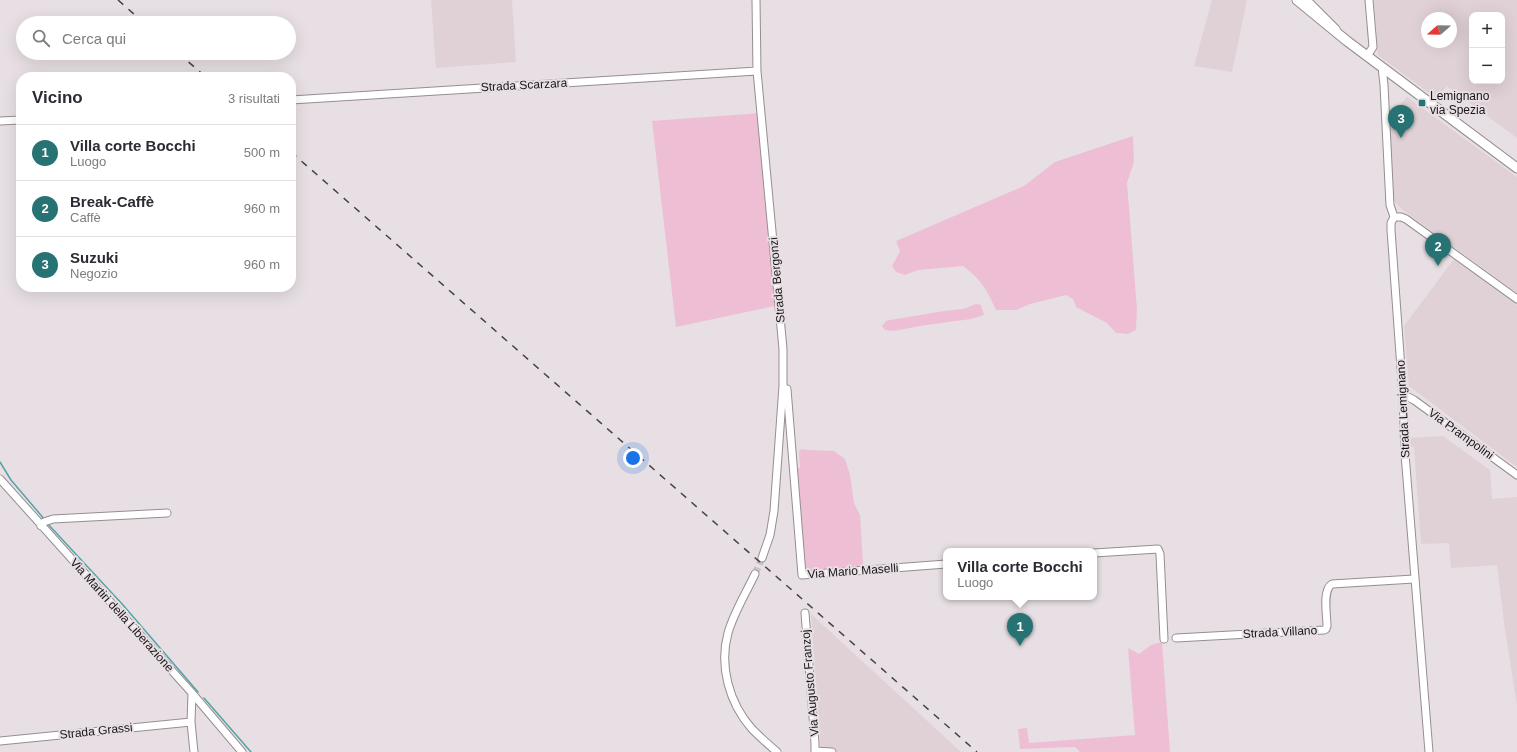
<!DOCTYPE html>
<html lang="it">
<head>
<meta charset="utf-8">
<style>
  :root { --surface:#fff; --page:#f7f7f7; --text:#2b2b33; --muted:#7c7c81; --line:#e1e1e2; --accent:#277273 }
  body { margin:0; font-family:Helvetica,sans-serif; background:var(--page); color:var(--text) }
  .controls { position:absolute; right:12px; top:12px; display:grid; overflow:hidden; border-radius:8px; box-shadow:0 4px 16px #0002 }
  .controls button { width:36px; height:36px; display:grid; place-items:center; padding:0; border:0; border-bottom:1px solid var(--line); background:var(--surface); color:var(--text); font:20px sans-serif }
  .compass { position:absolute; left:1421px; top:12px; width:36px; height:36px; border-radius:50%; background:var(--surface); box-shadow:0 4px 16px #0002; rotate:250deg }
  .you { position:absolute; left:633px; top:458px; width:14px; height:14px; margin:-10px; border:3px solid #fff; border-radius:50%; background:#1a73e8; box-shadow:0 0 0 6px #1a73e833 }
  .badge { display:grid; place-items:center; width:26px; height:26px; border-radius:50%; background:var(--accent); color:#fff; font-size:13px; font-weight:700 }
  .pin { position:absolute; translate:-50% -33px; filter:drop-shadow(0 1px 2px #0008) }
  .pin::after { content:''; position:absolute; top:21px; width:14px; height:12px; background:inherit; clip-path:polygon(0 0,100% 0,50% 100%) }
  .popup { position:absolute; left:943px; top:548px; width:154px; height:52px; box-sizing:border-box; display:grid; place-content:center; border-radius:8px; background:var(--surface); filter:drop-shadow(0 1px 3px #0005); font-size:13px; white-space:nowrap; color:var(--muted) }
  .popup b { font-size:15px; color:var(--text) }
  .popup::after { content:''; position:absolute; left:50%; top:100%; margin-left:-8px; border:8px solid transparent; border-top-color:var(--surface) }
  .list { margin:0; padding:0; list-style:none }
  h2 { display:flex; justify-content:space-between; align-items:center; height:52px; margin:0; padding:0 16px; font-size:17px }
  h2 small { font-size:13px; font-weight:400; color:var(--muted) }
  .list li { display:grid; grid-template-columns:26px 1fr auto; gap:12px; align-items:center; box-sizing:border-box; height:56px; padding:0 16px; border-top:1px solid var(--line) }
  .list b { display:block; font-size:15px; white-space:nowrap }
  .list p { margin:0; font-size:13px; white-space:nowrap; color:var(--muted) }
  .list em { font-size:13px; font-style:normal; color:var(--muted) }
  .icon { flex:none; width:22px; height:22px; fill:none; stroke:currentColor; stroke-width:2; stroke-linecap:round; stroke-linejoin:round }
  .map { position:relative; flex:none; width:1517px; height:752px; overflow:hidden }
  .search { position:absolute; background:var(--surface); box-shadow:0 4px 16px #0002; left:16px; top:16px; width:280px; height:44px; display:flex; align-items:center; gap:10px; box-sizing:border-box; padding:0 14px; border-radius:22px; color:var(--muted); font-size:15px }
  .panel { position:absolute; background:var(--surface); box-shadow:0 4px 16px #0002; left:16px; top:72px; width:280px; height:220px; border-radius:16px }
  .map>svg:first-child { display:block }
  .built { fill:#e0d1d7; fill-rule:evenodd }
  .green { fill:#eebfd4 }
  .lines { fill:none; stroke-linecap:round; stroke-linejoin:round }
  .stream { stroke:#53a4a5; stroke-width:1.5 }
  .minor-tunnel { stroke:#c8c1c5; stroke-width:7; stroke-dasharray:7 3.5; stroke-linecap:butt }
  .minor-casing { stroke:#958e91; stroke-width:9 }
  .major-casing { stroke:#958e91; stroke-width:11 }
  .minor { stroke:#fff; stroke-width:7 }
  .major { stroke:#fff; stroke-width:9 }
  .rail { stroke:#464245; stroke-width:1.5; stroke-dasharray:7 7; stroke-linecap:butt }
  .poi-dot { fill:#277273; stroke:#e7dfe3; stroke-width:1.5 }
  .labels { text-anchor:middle; stroke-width:4; stroke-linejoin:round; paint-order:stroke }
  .street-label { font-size:12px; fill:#191618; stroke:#e7dfe3 }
  .poi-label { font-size:12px; fill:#191618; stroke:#e7dfe3; text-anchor:start }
</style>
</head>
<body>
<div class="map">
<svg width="1517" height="752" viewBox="0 0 1517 752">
  <rect width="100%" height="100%" fill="#e7dfe3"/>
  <path class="built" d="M431 0H512L516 62 436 68Z
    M1212 0H1247L1232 72 1194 66Z
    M1374 0H1517V138L1447 86 1437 99 1378 55ZM1472 15H1502V81H1472ZM1427 18H1451V42H1427Z
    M1407 97 1517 177V293L1403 210 1396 203 1393 196 1388 139 1400 105Z
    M1454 259 1517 305V467L1409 386 1404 326Z
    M1443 436 1490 470 1492 499 1517 497V705L1505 630 1497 565 1451 568 1449 543 1421 544 1414 447 1409 446 1408 438Z
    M811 614 961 752H821Z"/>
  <path class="green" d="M761 113 779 305 676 327 652 121Z
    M1133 136 1134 162 1127 183 1137 309 1136 330 1128 334 1116 333 1107 323 1076 307 1073 299 1066 295 1030 304 1016 310H996C986 288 982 281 963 266L918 270 905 275 896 272 892 266 900 251 896 241 1024 186 1055 162Z
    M976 304 981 305 984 315 971 319 920 326 894 331 885 330 882 326 886 321 890 320 944 311 963 309Z
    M801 449 809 450 834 451 845 459 850 475 854 503 860 515 863 564 861 569 803 573 796 468H800L799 452Z
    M1162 642 1170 752H1080L1075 747 1020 749 1018 729 1027 728 1029 743 1135 735 1128 648 1139 654 1151 645Z"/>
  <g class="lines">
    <path class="stream" d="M0 462 11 480 45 520
      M47 523 123 605 198 692
      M204 698 251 752"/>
    <path class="minor-tunnel" d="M755 574 762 558"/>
    <g class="minor-casing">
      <path id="minor" d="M756 0 757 71 783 349V386L774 511 770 535 762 558
        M1307 0 1336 29
        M1367 56 1373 47 1369 0
        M1382 67 1384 85 1390 205 1394 217
        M291 100 757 71
        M0 121 21 120
        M1394 217 1391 223V230L1403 396 1405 454 1429 752
        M1394 217H1401L1406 219 1517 299
        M787 389 802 575 946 564
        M1403 396H1406L1414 400 1517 475
        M0 479 192 693 242 752
        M41 526 44 522 53 519 167 513
        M1094 553 1158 549 1160 554 1164 639
        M755 574C746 593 734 612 728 633 719 666 729 703 752 729 760 737 769 745 777 752
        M805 613 815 743V752
        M1176 638 1324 630 1326 629 1327 626C1327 615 1322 590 1332 584L1414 579
        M192 693 191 722 194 752
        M0 741 191 722
        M815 751 832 752"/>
    </g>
    <g class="major-casing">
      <path id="major" d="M1297 0 1347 41 1517 168"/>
    </g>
    <use href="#minor" class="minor"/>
    <use href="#major" class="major"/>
    <path class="rail" d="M118 0 144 23
      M178 53 206 77
      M291 152 977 752"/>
  </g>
  <rect class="poi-dot" x="1418" y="99" width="8" height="8" rx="2"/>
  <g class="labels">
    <g class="street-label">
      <text transform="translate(524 85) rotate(-3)" y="4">Strada Scarzara</text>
      <text transform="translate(777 280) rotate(-95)" y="4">Strada Bergonzi</text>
      <text transform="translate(1403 409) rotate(-93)" y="4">Strada Lemignano</text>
      <text transform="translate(1461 434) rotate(36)" y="4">Via Prampolini</text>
      <text transform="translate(853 571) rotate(-4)" y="4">Via Mario Maselli</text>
      <text transform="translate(122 615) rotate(48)" y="4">Via Martiri della Liberazione</text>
      <text transform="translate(1280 632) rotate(-3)" y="4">Strada Villano</text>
      <text transform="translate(810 683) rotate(-95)" y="4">Via Augusto Franzoj</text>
      <text transform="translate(96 731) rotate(-6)" y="4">Strada Grassi</text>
    </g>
    <g class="poi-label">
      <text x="1430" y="100">Lemignano<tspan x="1430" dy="14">via Spezia</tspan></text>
    </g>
  </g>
</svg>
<div class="controls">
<button>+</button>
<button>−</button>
</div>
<svg class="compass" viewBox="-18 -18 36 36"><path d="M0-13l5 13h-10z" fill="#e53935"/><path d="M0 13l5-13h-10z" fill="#7c7c81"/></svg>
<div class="you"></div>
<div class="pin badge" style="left:1020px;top:646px">1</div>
<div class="popup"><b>Villa corte Bocchi</b>Luogo</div>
<div class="pin badge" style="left:1438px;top:266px">2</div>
<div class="pin badge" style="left:1401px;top:138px">3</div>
<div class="search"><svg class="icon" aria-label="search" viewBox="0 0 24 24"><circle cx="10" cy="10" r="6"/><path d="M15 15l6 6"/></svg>Cerca qui</div>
<section class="panel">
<h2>Vicino<small>3 risultati</small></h2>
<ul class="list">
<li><span class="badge">1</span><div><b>Villa corte Bocchi</b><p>Luogo</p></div><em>500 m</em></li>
<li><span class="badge">2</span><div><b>Break-Caffè</b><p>Caffè</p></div><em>960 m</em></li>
<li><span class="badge">3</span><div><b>Suzuki</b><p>Negozio</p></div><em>960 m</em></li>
</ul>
</section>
</div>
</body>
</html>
